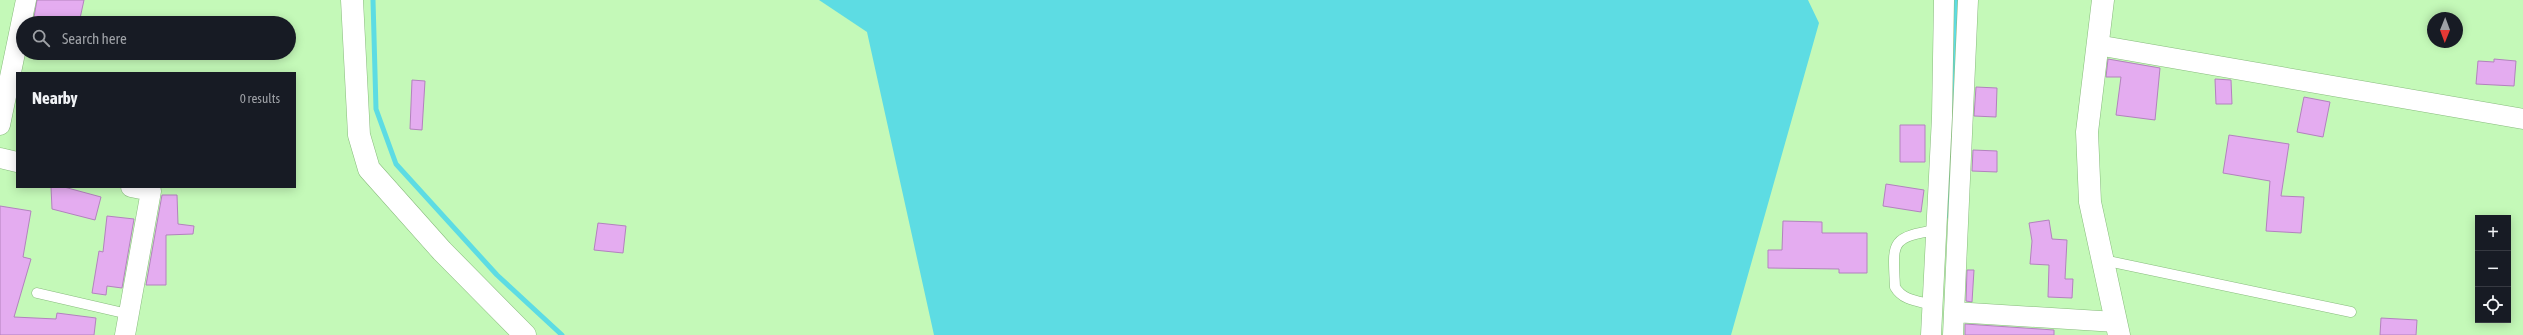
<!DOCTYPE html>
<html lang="en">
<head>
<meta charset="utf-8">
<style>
  :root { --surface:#171b24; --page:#242831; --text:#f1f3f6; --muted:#9ea1a6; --line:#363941 }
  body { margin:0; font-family:"Asap Condensed",sans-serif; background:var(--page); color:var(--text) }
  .controls { position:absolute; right:12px; bottom:12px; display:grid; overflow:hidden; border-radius:0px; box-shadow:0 2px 10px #0003 }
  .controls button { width:36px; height:36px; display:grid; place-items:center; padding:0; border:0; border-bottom:1px solid var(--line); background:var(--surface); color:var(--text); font:20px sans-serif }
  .compass { position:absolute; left:2427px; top:12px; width:36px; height:36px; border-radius:50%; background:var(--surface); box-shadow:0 2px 10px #0003; rotate:181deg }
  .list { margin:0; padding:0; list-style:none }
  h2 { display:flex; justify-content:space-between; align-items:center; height:52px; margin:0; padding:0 16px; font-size:17px }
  h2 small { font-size:13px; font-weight:400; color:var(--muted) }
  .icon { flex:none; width:22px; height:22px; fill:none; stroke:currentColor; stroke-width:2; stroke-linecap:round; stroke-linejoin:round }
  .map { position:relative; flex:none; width:2523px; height:335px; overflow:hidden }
  .search { position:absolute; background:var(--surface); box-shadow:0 2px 10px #0003; left:16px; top:16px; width:280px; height:44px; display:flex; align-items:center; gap:10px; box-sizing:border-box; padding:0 14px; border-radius:22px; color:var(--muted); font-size:15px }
  .panel { position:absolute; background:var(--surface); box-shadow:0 2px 10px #0003; left:16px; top:72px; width:280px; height:116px; border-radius:0px }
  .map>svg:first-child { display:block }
  .water { fill:#5ddce3 }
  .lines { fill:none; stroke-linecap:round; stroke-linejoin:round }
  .stream { stroke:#5ddce3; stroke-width:5 }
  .building { fill:#e4acf0; stroke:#b382be }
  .service-casing { stroke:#88bb7d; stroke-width:11 }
  .minor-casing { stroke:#88bb7d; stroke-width:21 }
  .tertiary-casing { stroke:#88bb7d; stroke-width:23 }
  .service { stroke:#fff; stroke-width:10 }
  .minor { stroke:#fff; stroke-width:20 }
  .tertiary { stroke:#fff; stroke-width:22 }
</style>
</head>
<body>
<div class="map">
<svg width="2523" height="335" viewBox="0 0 2523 335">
  <rect width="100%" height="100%" fill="#c4f9b8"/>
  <path class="water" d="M819 0H1808L1819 23 1731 335H934L867 32Z"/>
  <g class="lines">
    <path class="stream" d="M373 0 376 109 396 164 497 275 562 335
      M1948 216 1956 0"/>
  </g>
  <path class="building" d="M37 0H84L79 23H33Z
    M2108 59 2160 68 2155 120 2116 115 2121 77H2106Z
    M2494 59 2516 61 2514 86 2476 84 2478 61 2494 62Z
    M2215 79 2231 80 2232 104H2216Z
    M412 80 425 81 422 130 410 129Z
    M1976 87 1997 88 1996 117 1974 116Z
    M2304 97 2330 102 2323 137 2297 132Z
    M1900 125H1925V162H1900Z
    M2229 135 2289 144 2281 196 2304 197 2301 233 2266 231 2270 181 2223 173Z
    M1973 150 1997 151V172L1972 171Z
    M1886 184 1924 190 1921 212 1883 206Z
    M51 187H64L101 197 95 220 52 209Z
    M162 195H177L178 224 194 226 193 234 166 235V285H146Z
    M0 206 31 211 23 257 31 259 14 317 56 319 57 313 96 318 94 335H0Z
    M107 216 134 219 122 288 107 286 106 295 92 293 99 251 103 252Z
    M2049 220 2052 239 2067 240 2065 279H2073L2072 298 2048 297 2049 265 2030 264 2032 241 2029 223Z
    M1783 221 1822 222V233H1867V273H1839V269L1768 268V250H1782Z
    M598 223 626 226 623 253 594 250Z
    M1967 270H1974L1972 302 1966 301Z
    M2381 318 2417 320 2416 335H2380Z
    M1965 324 2054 330V335H1965Z"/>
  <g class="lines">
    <g class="service-casing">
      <path id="service" d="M2103 260 2351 312
        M37 293 128 314
        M1933 305C1919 301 1903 301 1895 287 1893 243 1889 237 1937 230"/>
    </g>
    <g class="minor-casing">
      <path id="minor" d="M2097 45 2523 119
        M0 125 26 0
        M0 158 17 162
        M1954 312 2116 322
        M125 335 151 191 131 187
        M1931 335 1942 117 1944 0
        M1953 335 1968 0"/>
    </g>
    <g class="tertiary-casing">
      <path id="tertiary" d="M352 0 359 135 369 169 442 251 525 335
        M2103 0 2087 132 2090 202 2119 335"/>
    </g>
    <use href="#service" class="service"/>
    <use href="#minor" class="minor"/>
    <use href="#tertiary" class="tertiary"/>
  </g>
</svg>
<div class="controls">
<button>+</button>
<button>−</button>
<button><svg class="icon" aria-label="locate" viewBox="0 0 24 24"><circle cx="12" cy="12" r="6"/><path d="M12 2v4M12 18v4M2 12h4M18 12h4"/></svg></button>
</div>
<svg class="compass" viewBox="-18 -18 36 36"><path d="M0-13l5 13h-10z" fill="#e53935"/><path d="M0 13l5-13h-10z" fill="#9ea1a6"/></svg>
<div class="search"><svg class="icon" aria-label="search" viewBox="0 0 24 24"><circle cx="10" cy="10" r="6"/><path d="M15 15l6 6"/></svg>Search here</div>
<section class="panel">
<h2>Nearby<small>0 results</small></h2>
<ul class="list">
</ul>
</section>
</div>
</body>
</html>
